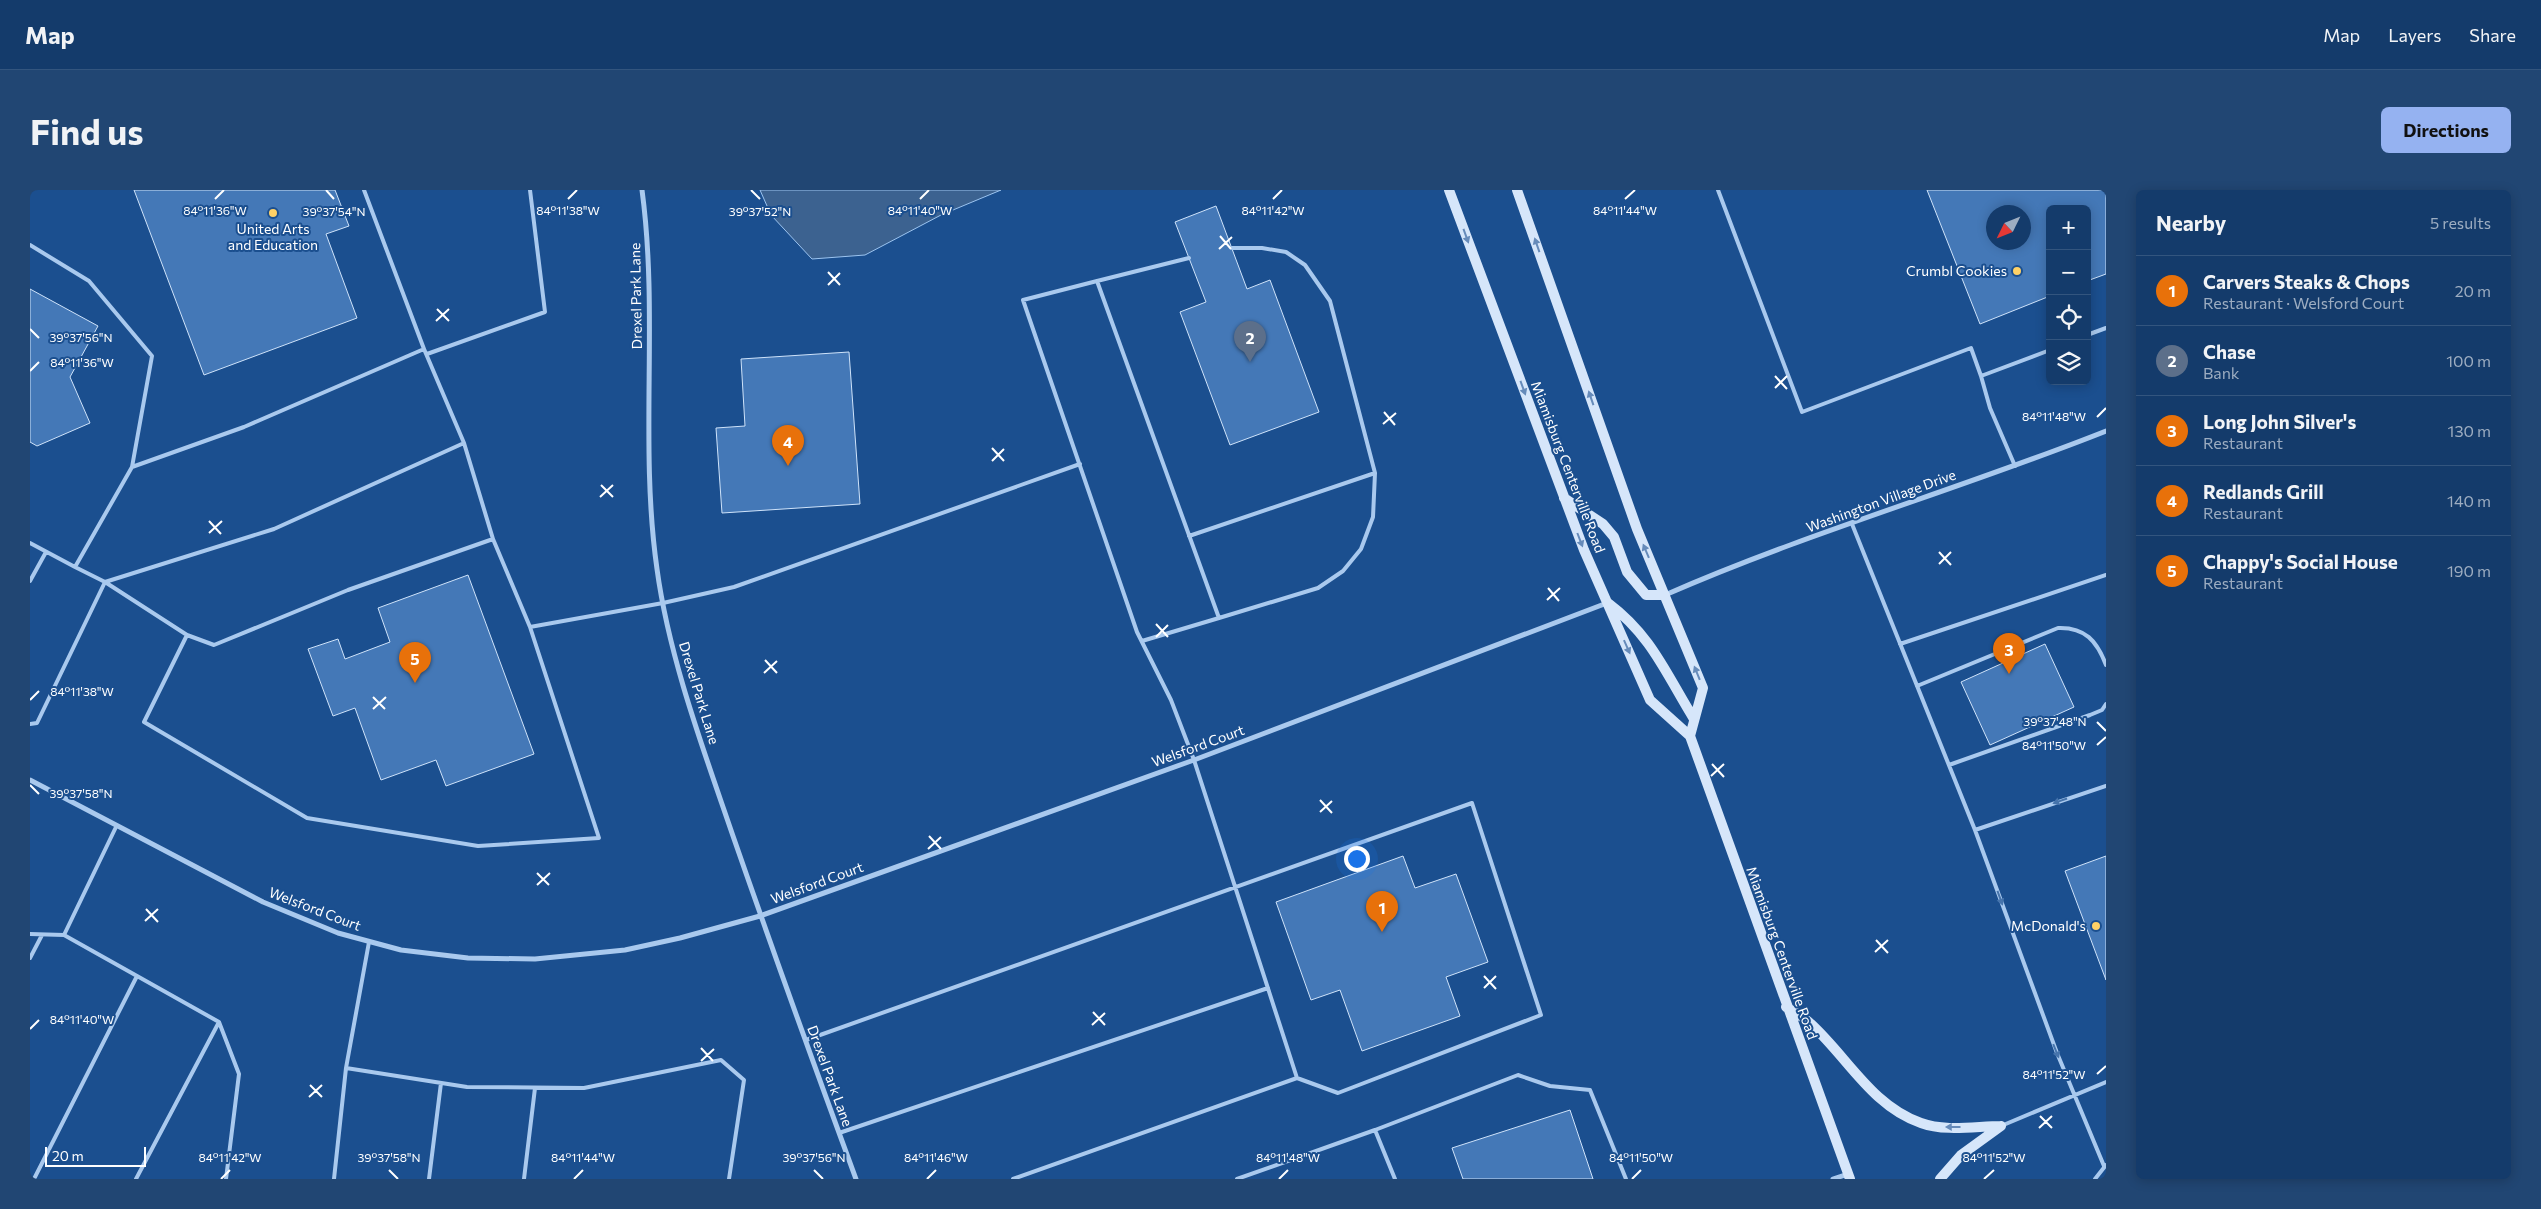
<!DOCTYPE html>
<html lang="en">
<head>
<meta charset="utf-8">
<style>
  :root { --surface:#143b6b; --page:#214673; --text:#f1f3f6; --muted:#9dadc1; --line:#33557e; --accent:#95b2f1 }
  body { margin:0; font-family:Commissioner,sans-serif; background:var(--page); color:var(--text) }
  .controls { position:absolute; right:15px; top:15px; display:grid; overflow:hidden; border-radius:8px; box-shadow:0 2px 12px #0003 }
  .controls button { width:45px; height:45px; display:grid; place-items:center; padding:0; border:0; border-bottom:1px solid var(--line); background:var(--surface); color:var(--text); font:25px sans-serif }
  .compass { position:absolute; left:1956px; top:15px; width:45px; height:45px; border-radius:50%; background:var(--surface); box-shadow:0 2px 12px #0003; rotate:227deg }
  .scale { position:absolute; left:15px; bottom:12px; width:101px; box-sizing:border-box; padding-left:5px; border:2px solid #fff; border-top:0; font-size:14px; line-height:18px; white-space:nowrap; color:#fff; -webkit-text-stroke:4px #1b4f8f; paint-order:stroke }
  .you { position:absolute; left:1326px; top:668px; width:18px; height:18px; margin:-12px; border:4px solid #fff; border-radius:50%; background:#1a73e8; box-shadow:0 0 0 8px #1a73e833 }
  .badge { display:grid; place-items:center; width:32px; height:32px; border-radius:50%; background:var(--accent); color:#fff; font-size:16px; font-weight:700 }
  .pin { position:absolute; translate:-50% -41px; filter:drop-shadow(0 1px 2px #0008) }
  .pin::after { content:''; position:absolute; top:26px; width:18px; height:15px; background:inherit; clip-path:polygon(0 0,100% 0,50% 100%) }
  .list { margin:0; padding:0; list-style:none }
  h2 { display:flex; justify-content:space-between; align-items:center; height:65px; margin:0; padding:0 20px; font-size:21px }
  h2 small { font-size:16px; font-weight:400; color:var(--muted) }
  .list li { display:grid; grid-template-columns:32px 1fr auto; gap:15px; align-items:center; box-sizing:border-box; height:70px; padding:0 20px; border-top:1px solid var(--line) }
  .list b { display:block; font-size:19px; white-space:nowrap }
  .list p { margin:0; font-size:16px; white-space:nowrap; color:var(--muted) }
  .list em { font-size:16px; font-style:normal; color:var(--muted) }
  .icon { flex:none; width:28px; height:28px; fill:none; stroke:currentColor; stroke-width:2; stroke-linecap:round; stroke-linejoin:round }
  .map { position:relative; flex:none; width:2076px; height:989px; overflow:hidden; border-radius:8px }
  header { display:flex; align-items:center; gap:30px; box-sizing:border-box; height:70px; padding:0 25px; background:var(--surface); border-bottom:1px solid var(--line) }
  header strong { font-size:24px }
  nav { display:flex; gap:28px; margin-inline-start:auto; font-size:18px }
  .intro { display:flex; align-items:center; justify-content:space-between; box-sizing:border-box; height:120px; padding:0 30px }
  h1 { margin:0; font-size:35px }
  .button { padding:12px 22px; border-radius:8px; background:var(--accent); color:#111; font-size:18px; font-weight:700 }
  main { display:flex; gap:30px; padding:0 30px }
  aside { flex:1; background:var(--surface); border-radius:8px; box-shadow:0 2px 12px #0003 }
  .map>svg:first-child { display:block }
  .water { fill:#3c6290; stroke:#9cc4f0 }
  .building { fill:#4478b7; stroke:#cfe3fa; fill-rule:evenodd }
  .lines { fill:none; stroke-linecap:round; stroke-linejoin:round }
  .service { stroke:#a9c9ee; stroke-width:4 }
  .minor { stroke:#a9c9ee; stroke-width:5 }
  .secondary { stroke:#d6e6fa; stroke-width:10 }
  .oneway { fill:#668bba }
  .oneway2 { fill:#4674ac }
  .ticks { fill:none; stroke:#fff; stroke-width:2 }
  .poi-dot { fill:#ffd166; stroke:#1b4f8f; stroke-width:2 }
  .labels { text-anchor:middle; stroke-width:4; stroke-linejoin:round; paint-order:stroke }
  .poi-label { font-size:14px; fill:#fff; stroke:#1b4f8f; text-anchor:end }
  .street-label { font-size:14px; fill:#fff; stroke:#1b4f8f }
  .ticks-label { font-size:12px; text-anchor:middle; fill:#fff; stroke:#1b4f8f; stroke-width:4; stroke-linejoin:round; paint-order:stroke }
</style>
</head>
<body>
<header>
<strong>Map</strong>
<nav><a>Map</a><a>Layers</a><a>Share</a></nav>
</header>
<div class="intro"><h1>Find us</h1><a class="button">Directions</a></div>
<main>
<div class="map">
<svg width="2076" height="989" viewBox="0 0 2076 989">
  <rect width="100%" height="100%" fill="#1b4f8f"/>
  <path class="water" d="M730 0H971L911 25 835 65 782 69 741 25Z"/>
  <path class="building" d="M104 0H305L319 36 296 44 327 128 174 185Z
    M1897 0H2076V84L2057 91V19H2020V106L1950 134ZM1964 22H1994V52H1964Z
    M1186 16 1217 99 1240 90 1289 222 1200 255 1150 122 1176 112 1145 32Z
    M0 99 68 136 40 187 60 233 7 256 0 252Z
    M819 162 830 314 692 323 686 238 715 236 711 169Z
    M438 385 504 564 416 596 406 570 351 590 325 518 303 526 278 459 308 449 315 469 360 452 348 418Z
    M2015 454 2044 517 1960 555 1931 492Z
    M1373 666 1385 698 1426 684 1458 772 1416 787 1430 826 1332 861 1310 800 1281 810 1246 712Z
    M2076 666V790L2035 681Z
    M1540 920 1563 989H1433L1422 958Z"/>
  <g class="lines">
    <path class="service" d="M334 0 394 159
      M1688 0 1772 222 1941 158 1951 186
      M0 55 59 91 122 166 102 277
      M1067 91 1159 68
      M2057 145 2076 138
      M397 164 515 122 500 0
      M434 253 463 349
      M1985 276 1960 218 1951 186 2020 160
      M1822 334 1945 640
      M1159 346 1345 283
      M0 353 45 377 102 277 214 237 394 159 434 253 244 339 75 392 45 377
      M0 391 16 362
      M1189 428 1288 398 1313 381 1331 359 1343 327 1345 283 1300 111 1275 75 1256 62 1232 58H1202
      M157 445 184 455 318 400 463 349 500 437
      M1870 454 2076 385
      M1887 496 2028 438C2055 437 2067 451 2076 475
      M0 534 7 533 75 392 157 445 114 532 277 628 448 656 569 648 500 437 633 413 704 397 1050 274
      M1919 575 2060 525 2072 520 2076 514
      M86 637 34 745 189 832 209 884 196 989
      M0 744 34 745
      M0 768 12 745
      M776 850 1442 613 1511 825 1308 903 1267 888 1164 570 1141 510 1107 442 993 110 1067 91 1189 428 1112 451
      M316 878 437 897 554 898 691 870 714 890 699 989
      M1971 936 2076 892
      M1345 940 1488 885 1520 896 1560 900 1596 989
      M809 943 1238 798
      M2074 976 2027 863 1945 640 2076 596
      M4 989 107 786
      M106 989 189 832
      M304 989 316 878 339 752
      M399 989 411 893
      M494 989 505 898
      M983 989 1267 888
      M1207 989 1345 940 1365 989
      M2065 989 2076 975"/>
    <path class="minor" d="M612 0C629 126 609 254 627 379 639 468 674 561 703 646 743 761 784 875 826 989
      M1635 405C1779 342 1930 299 2076 241
      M0 590 233 712 308 743 371 760 438 768 505 769 595 760 650 748 730 726 1164 570 1577 413
      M1803 989 1818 984"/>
    <path class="secondary" d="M1419 0 1554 360 1620 510 1660 546 1820 989
      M1487 0 1607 339 1673 498 1660 546
      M1534 308 1573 334 1584 347 1597 382 1616 405H1635
      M1578 413C1622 446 1636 484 1664 529
      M1756 817C1764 822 1774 827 1781 834 1818 868 1842 916 1891 933 1915 942 1947 936 1971 936
      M1910 989 1931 965 1971 936"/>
  </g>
  <defs><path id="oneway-solid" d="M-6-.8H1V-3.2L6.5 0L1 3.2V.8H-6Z" transform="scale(1.25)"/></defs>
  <g class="oneway">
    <use href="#oneway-solid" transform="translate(1436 46) rotate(70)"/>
    <use href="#oneway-solid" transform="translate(1507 55) rotate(-109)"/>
    <use href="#oneway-solid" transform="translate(1493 198) rotate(70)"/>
    <use href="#oneway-solid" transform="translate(1561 208) rotate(-109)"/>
    <use href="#oneway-solid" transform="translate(1550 350) rotate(69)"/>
    <use href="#oneway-solid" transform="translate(1616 361) rotate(-113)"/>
    <use href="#oneway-solid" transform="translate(1597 457) rotate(66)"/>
    <use href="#oneway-solid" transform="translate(1667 483) rotate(-112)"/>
    <use href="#oneway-solid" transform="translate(1923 937) rotate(180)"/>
  </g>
  <g class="oneway2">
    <use href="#oneway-solid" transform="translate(2030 611) rotate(161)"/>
    <use href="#oneway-solid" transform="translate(1970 708) rotate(70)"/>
    <use href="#oneway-solid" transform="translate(2026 861) rotate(68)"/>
  </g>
  <path class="ticks" d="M296 0 304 9M721 0 730 9M185 9 194 0M538 9 547 0M890 9 899 0M1243 9 1252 0M1595 9 1605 0M1190 46 1201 59M1189 59 1202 47M798 82 810 95M798 95 810 83M407 119 419 131M406 131 419 119M0 139 9 148M0 181 9 172M1745 186 1757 199M1745 198 1757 186M1354 222 1365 235M2067 227 2076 218M1353 234 1366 223M962 258 974 271M962 271 974 259M571 295 583 307M570 307 583 295M179 331 191 344M179 343 192 331M1909 362 1921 375M1909 374 1921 362M1518 398 1529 411M1517 410 1530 398M1126 434 1138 447M1126 447 1138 435M735 470 747 483M734 483 747 471M343 507 355 519M0 510 9 501M343 519 356 507M2067 532 2076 541M2067 555 2076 547M1682 574 1694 587M1681 586 1694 574M0 595 9 604M1290 610 1302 623M1290 622 1302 611M899 646 911 659M898 659 911 647M507 683 519 695M507 695 520 683M116 719 128 732M115 731 128 719M1846 750 1858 763M1845 762 1858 750M1454 786 1466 799M1454 798 1466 786M1063 822 1075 835M1062 835 1075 823M0 839 9 830M671 858 683 871M671 871 684 859M2067 884 2076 876M280 895 292 907M279 907 292 895M2010 926 2022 938M2009 938 2022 926M359 980 368 989M784 980 793 989M191 989 200 980M544 989 553 980M897 989 906 980M1249 989 1258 980M1602 989 1611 980M1954 989 1964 980"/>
  <g class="poi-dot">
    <circle cx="243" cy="23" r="5"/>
    <circle cx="1987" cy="81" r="5"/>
    <circle cx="2066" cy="736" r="5"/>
  </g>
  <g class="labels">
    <g class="poi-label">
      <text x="243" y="44" text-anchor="middle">United Arts<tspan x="243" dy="16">and Education</tspan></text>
      <text x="1977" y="86">Crumbl Cookies</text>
      <text x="2056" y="741">McDonald's</text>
    </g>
    <g class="street-label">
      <text transform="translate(606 106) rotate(-91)" y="5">Drexel Park Lane</text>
      <text transform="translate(1538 277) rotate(69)" y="5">Miamisburg Centerville Road</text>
      <text transform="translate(1851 311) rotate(-20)" y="5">Washington Village Drive</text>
      <text transform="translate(669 503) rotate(73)" y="5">Drexel Park Lane</text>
      <text transform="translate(1168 556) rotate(-20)" y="5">Welsford Court</text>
      <text transform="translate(787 693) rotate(-20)" y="5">Welsford Court</text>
      <text transform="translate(285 719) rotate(21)" y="5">Welsford Court</text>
      <text transform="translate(1752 763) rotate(70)" y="5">Miamisburg Centerville Road</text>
      <text transform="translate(800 886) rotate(70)" y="5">Drexel Park Lane</text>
    </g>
  </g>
  <g class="ticks-label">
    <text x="185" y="25">84°11'36"W</text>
    <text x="538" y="25">84°11'38"W</text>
    <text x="890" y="25">84°11'40"W</text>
    <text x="1243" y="25">84°11'42"W</text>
    <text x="1595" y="25">84°11'44"W</text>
    <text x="304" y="26">39°37'54"N</text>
    <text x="730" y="26">39°37'52"N</text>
    <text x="51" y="152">39°37'56"N</text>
    <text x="52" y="177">84°11'36"W</text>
    <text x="2024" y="231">84°11'48"W</text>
    <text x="52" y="506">84°11'38"W</text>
    <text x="2025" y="536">39°37'48"N</text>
    <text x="2024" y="560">84°11'50"W</text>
    <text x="51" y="608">39°37'58"N</text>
    <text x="52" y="834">84°11'40"W</text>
    <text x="2024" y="889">84°11'52"W</text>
    <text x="359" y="972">39°37'58"N</text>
    <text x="784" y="972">39°37'56"N</text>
    <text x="200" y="972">84°11'42"W</text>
    <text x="553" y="972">84°11'44"W</text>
    <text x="906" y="972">84°11'46"W</text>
    <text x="1258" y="972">84°11'48"W</text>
    <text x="1611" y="972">84°11'50"W</text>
    <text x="1964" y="972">84°11'52"W</text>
  </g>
</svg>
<div class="controls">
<button>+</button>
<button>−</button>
<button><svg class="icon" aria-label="locate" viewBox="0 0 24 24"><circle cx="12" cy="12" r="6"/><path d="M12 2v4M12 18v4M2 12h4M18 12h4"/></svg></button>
<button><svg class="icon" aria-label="layers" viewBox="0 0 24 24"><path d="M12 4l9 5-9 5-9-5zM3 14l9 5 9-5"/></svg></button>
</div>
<svg class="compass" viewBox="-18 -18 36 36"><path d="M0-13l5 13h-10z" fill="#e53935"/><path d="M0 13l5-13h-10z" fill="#9dadc1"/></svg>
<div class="scale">20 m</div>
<div class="you"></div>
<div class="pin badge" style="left:1352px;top:742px;background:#e8710a">1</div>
<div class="pin badge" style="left:1220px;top:172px;background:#5c6f8a">2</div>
<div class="pin badge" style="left:1979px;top:484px;background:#e8710a">3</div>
<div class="pin badge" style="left:758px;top:276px;background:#e8710a">4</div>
<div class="pin badge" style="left:385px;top:493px;background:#e8710a">5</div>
</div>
<aside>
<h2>Nearby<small>5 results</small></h2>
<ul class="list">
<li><span class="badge" style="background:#e8710a">1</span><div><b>Carvers Steaks &amp; Chops</b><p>Restaurant · Welsford Court</p></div><em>20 m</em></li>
<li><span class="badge" style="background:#5c6f8a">2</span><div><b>Chase</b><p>Bank</p></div><em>100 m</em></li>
<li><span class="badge" style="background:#e8710a">3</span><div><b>Long John Silver's</b><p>Restaurant</p></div><em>130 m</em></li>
<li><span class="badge" style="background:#e8710a">4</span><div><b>Redlands Grill</b><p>Restaurant</p></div><em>140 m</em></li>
<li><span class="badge" style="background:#e8710a">5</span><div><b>Chappy's Social House</b><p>Restaurant</p></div><em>190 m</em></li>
</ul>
</aside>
</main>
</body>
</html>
